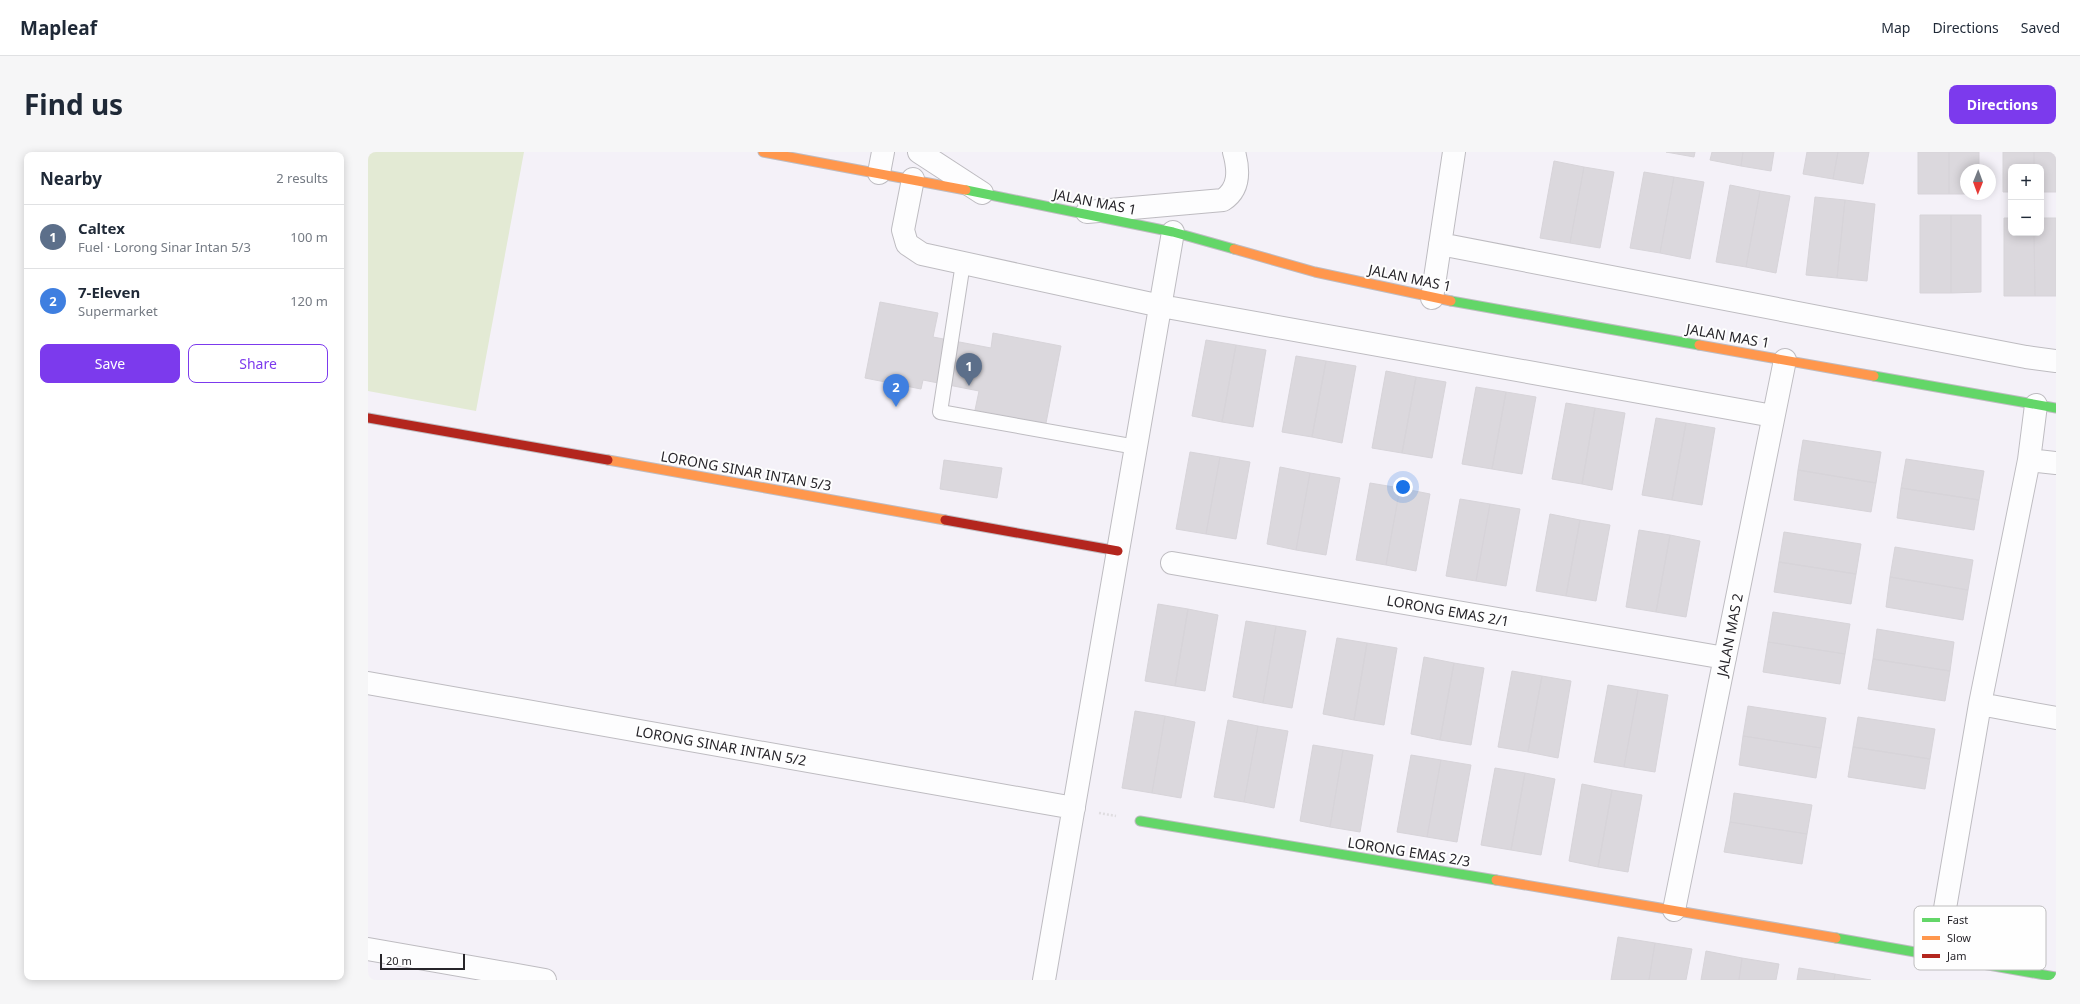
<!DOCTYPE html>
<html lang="en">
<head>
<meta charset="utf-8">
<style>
  :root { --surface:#fff; --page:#f6f6f7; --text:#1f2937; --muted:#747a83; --line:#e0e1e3; --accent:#7c3aed }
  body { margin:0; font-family:"Noto Sans",sans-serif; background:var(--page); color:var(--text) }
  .controls { position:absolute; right:12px; top:12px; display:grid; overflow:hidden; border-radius:8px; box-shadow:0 2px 10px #0003 }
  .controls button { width:36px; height:36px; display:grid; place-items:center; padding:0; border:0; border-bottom:1px solid var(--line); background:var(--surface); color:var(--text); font:20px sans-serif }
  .compass { position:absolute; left:1592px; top:12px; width:36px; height:36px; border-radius:50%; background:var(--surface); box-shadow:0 2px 10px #0003; rotate:181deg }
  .scale { position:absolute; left:12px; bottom:10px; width:85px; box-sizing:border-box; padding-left:4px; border:2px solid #27252a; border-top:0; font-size:11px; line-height:14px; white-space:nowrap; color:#27252a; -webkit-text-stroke:3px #fefefe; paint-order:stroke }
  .you { position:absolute; left:1035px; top:335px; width:14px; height:14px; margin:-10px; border:3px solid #fff; border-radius:50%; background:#1a73e8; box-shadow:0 0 0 6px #1a73e833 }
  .badge { display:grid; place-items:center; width:26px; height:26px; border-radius:50%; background:var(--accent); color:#fff; font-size:13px; font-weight:700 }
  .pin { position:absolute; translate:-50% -33px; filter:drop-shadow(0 1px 2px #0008) }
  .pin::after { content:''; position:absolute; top:21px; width:14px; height:12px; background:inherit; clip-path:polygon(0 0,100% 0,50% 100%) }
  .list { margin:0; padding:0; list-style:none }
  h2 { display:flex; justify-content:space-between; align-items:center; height:52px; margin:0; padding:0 16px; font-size:17px }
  h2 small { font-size:13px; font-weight:400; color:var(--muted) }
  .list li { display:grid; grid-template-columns:26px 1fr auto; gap:12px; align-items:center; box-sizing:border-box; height:64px; padding:0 16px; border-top:1px solid var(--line) }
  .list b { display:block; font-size:15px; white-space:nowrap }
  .list p { margin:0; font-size:13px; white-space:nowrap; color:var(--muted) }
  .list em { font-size:13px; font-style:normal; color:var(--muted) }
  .actions { display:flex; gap:8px; padding:12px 16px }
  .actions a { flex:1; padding:9px 0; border:1px solid var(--accent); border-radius:8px; text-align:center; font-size:14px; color:var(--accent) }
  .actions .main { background:var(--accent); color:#fff }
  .map { position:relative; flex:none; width:1688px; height:828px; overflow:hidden; border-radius:8px }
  header { display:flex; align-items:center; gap:24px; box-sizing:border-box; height:56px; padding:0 20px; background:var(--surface); border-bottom:1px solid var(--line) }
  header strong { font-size:19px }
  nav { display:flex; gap:22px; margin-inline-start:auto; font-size:14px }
  .intro { display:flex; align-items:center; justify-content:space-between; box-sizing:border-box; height:96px; padding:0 24px }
  h1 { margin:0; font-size:28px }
  .button { padding:10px 18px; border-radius:8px; background:var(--accent); color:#fff; font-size:14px; font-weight:700 }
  main { display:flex; gap:24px; padding:0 24px }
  aside { flex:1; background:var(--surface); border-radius:8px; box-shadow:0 2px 10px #0003 }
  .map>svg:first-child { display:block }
  .green { fill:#e3ead4 }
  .building { fill:#dbd8dd; stroke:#d7d4d9 }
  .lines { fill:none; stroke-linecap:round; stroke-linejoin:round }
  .lane-casing { stroke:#bebcc1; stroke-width:16 }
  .street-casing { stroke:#bebcc1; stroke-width:24 }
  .fast-casing { stroke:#bebcc1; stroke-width:11 }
  .slow-casing { stroke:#bebcc1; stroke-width:11 }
  .jam-casing { stroke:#bebcc1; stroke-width:11 }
  .path { stroke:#dfdde0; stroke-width:2.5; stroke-dasharray:2 2; stroke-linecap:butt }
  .lane { stroke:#fdfdfe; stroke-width:14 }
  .street { stroke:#fdfdfe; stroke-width:22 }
  .fast { stroke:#63d668; stroke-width:9 }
  .slow { stroke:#ff974d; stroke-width:9 }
  .jam { stroke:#b3261e; stroke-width:9 }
  .labels { text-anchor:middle; stroke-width:4; stroke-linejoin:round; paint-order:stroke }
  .street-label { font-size:14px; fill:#27252a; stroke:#fefefe }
  .key { fill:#fefefe; stroke:#bebdbe; stroke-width:1 }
  .key-label { font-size:11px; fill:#27252a }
</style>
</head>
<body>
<header>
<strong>Mapleaf</strong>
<nav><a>Map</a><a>Directions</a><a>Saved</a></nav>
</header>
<div class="intro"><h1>Find us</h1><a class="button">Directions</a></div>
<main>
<aside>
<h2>Nearby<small>2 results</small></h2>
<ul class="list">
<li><span class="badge" style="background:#5c6f8a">1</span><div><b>Caltex</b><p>Fuel · Lorong Sinar Intan 5/3</p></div><em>100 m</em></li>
<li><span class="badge" style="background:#3f7fe0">2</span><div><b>7-Eleven</b><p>Supermarket</p></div><em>120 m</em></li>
</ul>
<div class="actions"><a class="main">Save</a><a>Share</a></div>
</aside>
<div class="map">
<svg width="1688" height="828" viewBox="0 0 1688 828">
  <rect width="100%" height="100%" fill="#f4f1f8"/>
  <path class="green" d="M0 0H156L108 259 0 239Z"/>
  <path class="building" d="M1298 0H1327L1326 5Z
    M1344 0H1375L1373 14 1342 8Z
    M1375 0H1406L1403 19 1373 14Z
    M1439 0H1470L1465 27 1435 22Z
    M1470 0H1501L1495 32 1465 27Z
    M1550 0H1581V42H1550Z
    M1581 0H1611V18H1598V42H1581Z
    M1635 0H1666V15H1643V40H1635Z
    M1666 0H1688V40H1673V15H1666Z
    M1186 9 1216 15 1202 91 1172 86Z
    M1216 15 1246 20 1232 96 1202 91Z
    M1276 20 1306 25 1292 101 1262 96Z
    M1306 25 1336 30 1322 107 1292 101Z
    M1362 33 1392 39 1378 115 1348 110Z
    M1392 39 1422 44 1408 121 1378 115Z
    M1447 45 1477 48 1469 126 1438 123Z
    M1477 48 1507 52 1499 129 1469 126Z
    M1552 63H1583V141H1552Z
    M1583 63H1613V140L1583 141Z
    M1636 66H1643V81H1666L1667 144H1636Z
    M1673 66H1688V144H1667L1666 81H1673Z
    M512 150 570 161 565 185 623 196 625 181 693 194 678 271 607 258 611 239 555 228 553 237 497 226Z
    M838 188 868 193 854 270 824 264Z
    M868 193 898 198 885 275 854 270Z
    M928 204 958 209 944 285 914 280Z
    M958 209 988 214 974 291 944 285Z
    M1018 219 1048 225 1034 301 1004 296Z
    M1048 225 1078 230 1064 306 1034 301Z
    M1108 235 1138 240 1124 317 1094 312Z
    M1138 240 1168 245 1154 322 1124 317Z
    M1198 251 1227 256 1214 332 1184 327Z
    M1227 256 1257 261 1244 338 1214 332Z
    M1288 266 1318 271 1304 348 1274 343Z
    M1318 271 1347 276 1334 353 1304 348Z
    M1435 288 1513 300 1508 331 1430 318Z
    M822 300 852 305 838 382 808 377Z
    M852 305 882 310 868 387 838 382Z
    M1538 307 1616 319 1611 348 1533 336Z
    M576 308 634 316 629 346 572 337Z
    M912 315 942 321 928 398 899 392Z
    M1430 318 1508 331 1503 360 1426 348Z
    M942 321 972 326 958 403 928 398Z
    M1002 331 1032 336 1018 413 988 408Z
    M1032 336 1062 342 1048 419 1018 413Z
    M1533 336 1611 348 1606 378 1529 366Z
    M1092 347 1122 352 1108 429 1078 424Z
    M1122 352 1152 357 1138 434 1108 429Z
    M1182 362 1212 368 1198 444 1168 439Z
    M1212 368 1242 373 1228 449 1198 444Z
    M1271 378 1302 383 1288 460 1258 455Z
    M1416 380 1493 392 1488 422 1411 410Z
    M1302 383 1332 389 1318 465 1288 460Z
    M1527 395 1605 408 1600 438 1522 425Z
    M1411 410 1488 422 1483 452 1406 440Z
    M1522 425 1600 438 1595 468 1518 455Z
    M790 452 820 457 807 534 777 529Z
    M820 457 850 463 837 539 807 534Z
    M1405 460 1482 472 1477 502 1400 490Z
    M878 469 908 474 895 551 865 545Z
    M908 474 938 479 924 556 895 551Z
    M1509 477 1586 490 1582 519 1505 507Z
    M969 486 999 491 986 568 955 562Z
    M1400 490 1477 502 1472 532 1395 520Z
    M999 491 1029 496 1016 573 986 568Z
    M1056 505 1086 511 1072 588 1043 582Z
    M1505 507 1582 519 1577 549 1500 537Z
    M1086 511 1116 516 1103 593 1072 588Z
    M1144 519 1174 524 1160 600 1130 595Z
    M1174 524 1203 529 1190 606 1160 600Z
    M1240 533 1270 538 1256 615 1226 610Z
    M1270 538 1300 543 1287 620 1256 615Z
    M1380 554 1458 566 1453 596 1375 584Z
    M767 559 797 564 784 641 754 636Z
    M797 564 827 570 813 646 784 641Z
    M1490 565 1567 577 1562 607 1485 595Z
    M860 568 890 574 876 650 846 645Z
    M890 574 920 579 906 656 876 650Z
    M1375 584 1453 596 1448 626 1371 613Z
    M945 593 975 598 962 675 932 669Z
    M1485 595 1562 607 1557 637 1480 625Z
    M975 598 1005 603 992 680 962 675Z
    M1043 603 1073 608 1059 685 1029 680Z
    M1073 608 1103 613 1089 690 1059 685Z
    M1127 616 1157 621 1143 698 1113 693Z
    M1157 621 1187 627 1173 703 1143 698Z
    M1214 632 1244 638 1230 715 1201 709Z
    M1244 638 1274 643 1260 720 1230 715Z
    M1366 641 1444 653 1439 682 1362 670Z
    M1362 670 1439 682 1434 712 1356 700Z
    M1250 785 1287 791 1281 828H1243Z
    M1287 791 1324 797 1318 828H1281Z
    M1338 799 1374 806 1371 828H1333Z
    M1374 806 1411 812 1408 828H1371Z
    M1431 816 1467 822 1466 828H1429Z
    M1467 822 1503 828H1466Z"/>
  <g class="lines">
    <g class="lane-casing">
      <path id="lane" d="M595 111 572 260 768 295"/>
    </g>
    <g class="street-casing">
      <path id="street" d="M551 0 614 41
        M511 21 515 0
        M545 27 535 78 539 92 554 102 793 154 1405 264
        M719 60 855 48C872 37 871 18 866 0
        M1072 92 1658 205 1688 209
        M1064 146 1086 0
        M1661 308 1688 311
        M804 411 1357 506
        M0 531 706 656
        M1612 552 1688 566
        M1306 758 1417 208
        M0 797 177 828
        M1569 803 1612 552 1661 308 1668 253
        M676 828 805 80"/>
    </g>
    <g class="fast-casing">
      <path id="fast" d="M598 38 805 80 866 97
        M1083 149 1331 193
        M1506 224 1688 256
        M772 669 1128 728
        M1468 786 1688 825"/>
    </g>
    <g class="slow-casing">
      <path id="slow" d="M395 0 598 38
        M866 97 947 120 1083 149
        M1331 193 1506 224
        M240 308 577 368
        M1128 728 1468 786"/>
    </g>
    <g class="jam-casing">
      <path id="jam" d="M0 266 240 308
        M577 368 750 399"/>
    </g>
    <path class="path" d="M731 661 748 664"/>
    <use href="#lane" class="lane"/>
    <use href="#street" class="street"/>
    <use href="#fast" class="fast"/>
    <use href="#slow" class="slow"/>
    <use href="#jam" class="jam"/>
  </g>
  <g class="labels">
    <g class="street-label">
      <text transform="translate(727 50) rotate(11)" y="5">JALAN MAS 1</text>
      <text transform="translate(1042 126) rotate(12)" y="5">JALAN MAS 1</text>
      <text transform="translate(1360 184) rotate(10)" y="5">JALAN MAS 1</text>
      <text transform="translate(378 319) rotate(10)" y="5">LORONG SINAR INTAN 5/3</text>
      <text transform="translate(1080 459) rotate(10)" y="5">LORONG EMAS 2/1</text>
      <text transform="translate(1362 483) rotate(-79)" y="5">JALAN MAS 2</text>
      <text transform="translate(353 594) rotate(10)" y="5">LORONG SINAR INTAN 5/2</text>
      <text transform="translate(1041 700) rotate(9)" y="5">LORONG EMAS 2/3</text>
    </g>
  </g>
  <rect x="1546" y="754" width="132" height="64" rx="6" class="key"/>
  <rect x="1554" y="766" width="18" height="4" fill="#63d668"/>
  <rect x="1554" y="784" width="18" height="4" fill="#ff974d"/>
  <rect x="1554" y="802" width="18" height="4" fill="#b3261e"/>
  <g class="key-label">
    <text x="1579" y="772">Fast</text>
    <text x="1579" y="790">Slow</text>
    <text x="1579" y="808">Jam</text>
  </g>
</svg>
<div class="controls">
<button>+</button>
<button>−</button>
</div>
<svg class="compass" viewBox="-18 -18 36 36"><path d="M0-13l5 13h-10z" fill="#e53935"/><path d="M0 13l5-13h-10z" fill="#747a83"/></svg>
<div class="scale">20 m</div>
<div class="you"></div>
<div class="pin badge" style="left:601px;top:234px;background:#5c6f8a">1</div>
<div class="pin badge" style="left:528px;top:255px;background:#3f7fe0">2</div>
</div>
</main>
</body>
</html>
